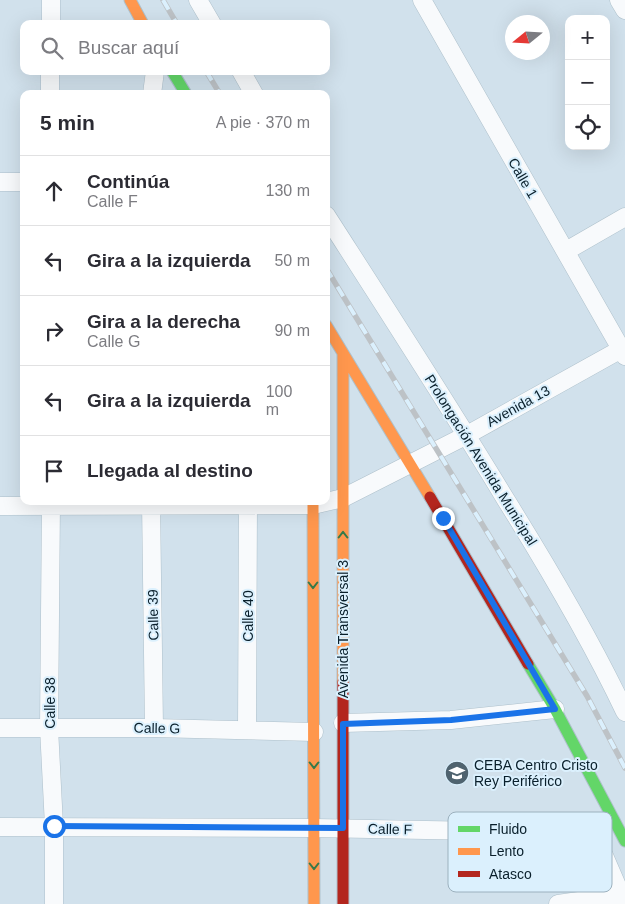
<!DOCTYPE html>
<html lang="es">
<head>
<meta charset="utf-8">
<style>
  :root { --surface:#fff; --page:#f7f7f7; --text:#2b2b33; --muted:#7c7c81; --line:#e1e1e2 }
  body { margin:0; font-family:Helvetica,sans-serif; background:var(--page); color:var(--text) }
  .controls { position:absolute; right:15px; top:15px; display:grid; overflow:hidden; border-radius:10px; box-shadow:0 5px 20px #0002 }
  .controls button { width:45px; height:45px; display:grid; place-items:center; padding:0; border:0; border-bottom:1px solid var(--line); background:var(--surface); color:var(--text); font:25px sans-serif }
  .compass { position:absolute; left:505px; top:15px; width:45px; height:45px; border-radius:50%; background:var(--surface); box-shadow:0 5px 20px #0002; rotate:252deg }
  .stop { position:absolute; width:15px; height:15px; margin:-11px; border:4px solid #1a73e8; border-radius:50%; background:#fff }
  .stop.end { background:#1a73e8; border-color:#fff; box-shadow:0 1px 5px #0008 }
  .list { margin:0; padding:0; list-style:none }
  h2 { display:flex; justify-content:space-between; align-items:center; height:65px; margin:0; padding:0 20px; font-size:21px }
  h2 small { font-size:16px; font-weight:400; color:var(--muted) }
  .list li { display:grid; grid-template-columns:32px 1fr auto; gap:15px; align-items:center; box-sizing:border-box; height:70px; padding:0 20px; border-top:1px solid var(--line) }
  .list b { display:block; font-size:19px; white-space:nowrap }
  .list p { margin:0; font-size:16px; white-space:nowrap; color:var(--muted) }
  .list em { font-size:16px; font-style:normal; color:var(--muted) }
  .icon { flex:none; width:28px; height:28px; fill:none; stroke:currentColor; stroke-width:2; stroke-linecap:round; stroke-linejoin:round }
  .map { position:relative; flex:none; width:625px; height:904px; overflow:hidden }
  .search { position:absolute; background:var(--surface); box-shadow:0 5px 20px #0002; left:20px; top:20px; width:310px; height:55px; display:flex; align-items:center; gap:12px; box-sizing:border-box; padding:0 18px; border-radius:10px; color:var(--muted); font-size:19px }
  .panel { position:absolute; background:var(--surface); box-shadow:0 5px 20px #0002; left:20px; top:90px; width:310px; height:415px; border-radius:10px }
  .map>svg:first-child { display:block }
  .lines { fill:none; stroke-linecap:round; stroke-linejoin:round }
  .street-casing { stroke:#aec0cb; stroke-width:19 }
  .fast-casing { stroke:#aec0cb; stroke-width:13 }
  .slow-casing { stroke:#aec0cb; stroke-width:13 }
  .jam-casing { stroke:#aec0cb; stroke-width:13 }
  .street { stroke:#f8fafc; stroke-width:18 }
  .fast { stroke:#63d668; stroke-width:11 }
  .slow { stroke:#ff974d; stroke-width:11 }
  .jam { stroke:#b3261e; stroke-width:11 }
  .rail-casing { stroke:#bdc2c6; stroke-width:5.5 }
  .rail { stroke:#dbf0fd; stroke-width:4; stroke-dasharray:11; stroke-linecap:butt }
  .oneway { stroke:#367a4a }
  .route { stroke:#1a73e8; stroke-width:6 }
  .labels { text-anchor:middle; stroke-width:4; stroke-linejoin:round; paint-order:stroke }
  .street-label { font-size:14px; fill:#091f2b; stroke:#dbf0fd }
  .poi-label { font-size:14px; fill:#091f2b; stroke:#dbf0fd; text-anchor:start }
  .key { fill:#dbf0fd; stroke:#9cb1be; stroke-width:1 }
  .key-label { font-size:14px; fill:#091f2b }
</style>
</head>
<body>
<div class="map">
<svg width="625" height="904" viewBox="0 0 625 904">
  <rect width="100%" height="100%" fill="#d1e1ec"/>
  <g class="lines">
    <g class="street-casing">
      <path id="street" d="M198 0 212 24
        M422 0 625 356
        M619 0 625 10
        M51 24V0
        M241 71 254 94
        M50 94V71
        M152 94 155 71
        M0 182H24
        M326 215C387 310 448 404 506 500 549 569 590 638 625 712
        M566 251 625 217
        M51 501 49 728 54 826V904
        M151 501 154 728
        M0 506 313 505 343 498 467 435 625 347
        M343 723 451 720 555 709
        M0 728H154L314 732
        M247 730 248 501
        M0 827 314 828 590 833 596 837 599 844 621 895V904
        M558 904 621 895 625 893"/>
    </g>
    <g class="fast-casing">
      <path id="fast" d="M172 71 186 94
        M528 664 555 709 625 841"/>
    </g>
    <g class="slow-casing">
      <path id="slow" d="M130 0 143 24
        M326 325 430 497
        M343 354V682
        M313 501 314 904"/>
    </g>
    <g class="jam-casing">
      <path id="jam" d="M430 497 528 664
        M343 682V904"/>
    </g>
    <use href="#street" class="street"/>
    <use href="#fast" class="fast"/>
    <use href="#slow" class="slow"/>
    <use href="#jam" class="jam"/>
    <g class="rail-casing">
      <path id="rail" d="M163 0 177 24
        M206 71 220 94
        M326 268 587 696 625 768"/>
    </g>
    <use href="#rail" class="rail"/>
  </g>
  <defs><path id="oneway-chevron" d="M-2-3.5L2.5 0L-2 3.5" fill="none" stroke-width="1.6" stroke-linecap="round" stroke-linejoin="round" transform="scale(1.25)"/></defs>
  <g class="oneway">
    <use href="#oneway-chevron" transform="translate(343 535) rotate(-90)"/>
    <use href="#oneway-chevron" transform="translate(313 585) rotate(90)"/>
    <use href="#oneway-chevron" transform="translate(314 765) rotate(90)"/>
    <use href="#oneway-chevron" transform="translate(314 866) rotate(90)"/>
  </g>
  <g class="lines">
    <path class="route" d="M54 826 343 828V724L451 720 555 709 443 518"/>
  </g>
  <defs>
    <g id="school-disc" transform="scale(1.25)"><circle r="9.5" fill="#4f636f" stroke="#dbf0fd"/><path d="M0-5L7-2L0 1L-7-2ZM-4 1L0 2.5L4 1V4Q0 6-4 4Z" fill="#fff"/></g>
  </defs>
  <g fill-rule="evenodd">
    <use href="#school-disc" x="457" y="773"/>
  </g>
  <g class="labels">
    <g class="street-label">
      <text transform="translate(523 178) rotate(60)" y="5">Calle 1</text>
      <text transform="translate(518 406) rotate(-29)" y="5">Avenida 13</text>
      <text transform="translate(481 460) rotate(58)" y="5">Prolongación Avenida Municipal</text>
      <text transform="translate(153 615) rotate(-91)" y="5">Calle 39</text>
      <text transform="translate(248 616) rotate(-90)" y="5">Calle 40</text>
      <text transform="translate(343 629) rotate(-90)" y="5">Avenida Transversal 3</text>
      <text transform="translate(50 703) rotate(-90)" y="5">Calle 38</text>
      <text transform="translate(157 728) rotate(1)" y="5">Calle G</text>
      <text transform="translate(390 829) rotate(1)" y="5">Calle F</text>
    </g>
    <g class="poi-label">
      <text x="474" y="770">CEBA Centro Cristo<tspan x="474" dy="16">Rey Periférico</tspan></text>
    </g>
  </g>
  <rect x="448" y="812" width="164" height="80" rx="8" class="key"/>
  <rect x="458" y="826" width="22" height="6" fill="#63d668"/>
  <rect x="458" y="848" width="22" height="7" fill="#ff974d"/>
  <rect x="458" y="871" width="22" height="6" fill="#b3261e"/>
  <g class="key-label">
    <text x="489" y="834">Fluido</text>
    <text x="489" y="856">Lento</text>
    <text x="489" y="879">Atasco</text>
  </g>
</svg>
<div class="controls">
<button>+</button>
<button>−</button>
<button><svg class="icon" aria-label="locate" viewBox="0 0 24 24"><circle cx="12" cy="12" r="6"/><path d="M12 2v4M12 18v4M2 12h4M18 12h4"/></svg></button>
</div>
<svg class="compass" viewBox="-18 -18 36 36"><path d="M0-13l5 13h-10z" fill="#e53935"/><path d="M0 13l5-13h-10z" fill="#7c7c81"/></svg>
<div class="stop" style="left:54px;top:826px"></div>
<div class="stop end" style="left:443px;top:518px"></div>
<div class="search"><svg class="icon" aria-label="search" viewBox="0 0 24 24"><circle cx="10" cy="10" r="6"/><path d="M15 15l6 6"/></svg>Buscar aquí</div>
<section class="panel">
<h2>5 min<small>A pie · 370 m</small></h2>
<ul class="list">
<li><svg class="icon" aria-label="ahead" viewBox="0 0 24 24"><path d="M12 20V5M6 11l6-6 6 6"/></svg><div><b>Continúa</b><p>Calle F</p></div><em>130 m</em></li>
<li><svg class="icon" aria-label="left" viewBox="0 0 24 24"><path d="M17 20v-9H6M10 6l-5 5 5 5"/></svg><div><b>Gira a la izquierda</b></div><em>50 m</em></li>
<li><svg class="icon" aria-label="right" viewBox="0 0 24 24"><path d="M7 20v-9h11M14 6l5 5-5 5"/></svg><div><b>Gira a la derecha</b><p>Calle G</p></div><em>90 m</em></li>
<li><svg class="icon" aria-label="left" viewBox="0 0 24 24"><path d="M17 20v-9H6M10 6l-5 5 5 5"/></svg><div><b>Gira a la izquierda</b></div><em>100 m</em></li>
<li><svg class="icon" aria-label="arrive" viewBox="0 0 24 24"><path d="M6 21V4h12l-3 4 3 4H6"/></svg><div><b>Llegada al destino</b></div></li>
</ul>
</section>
</div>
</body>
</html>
